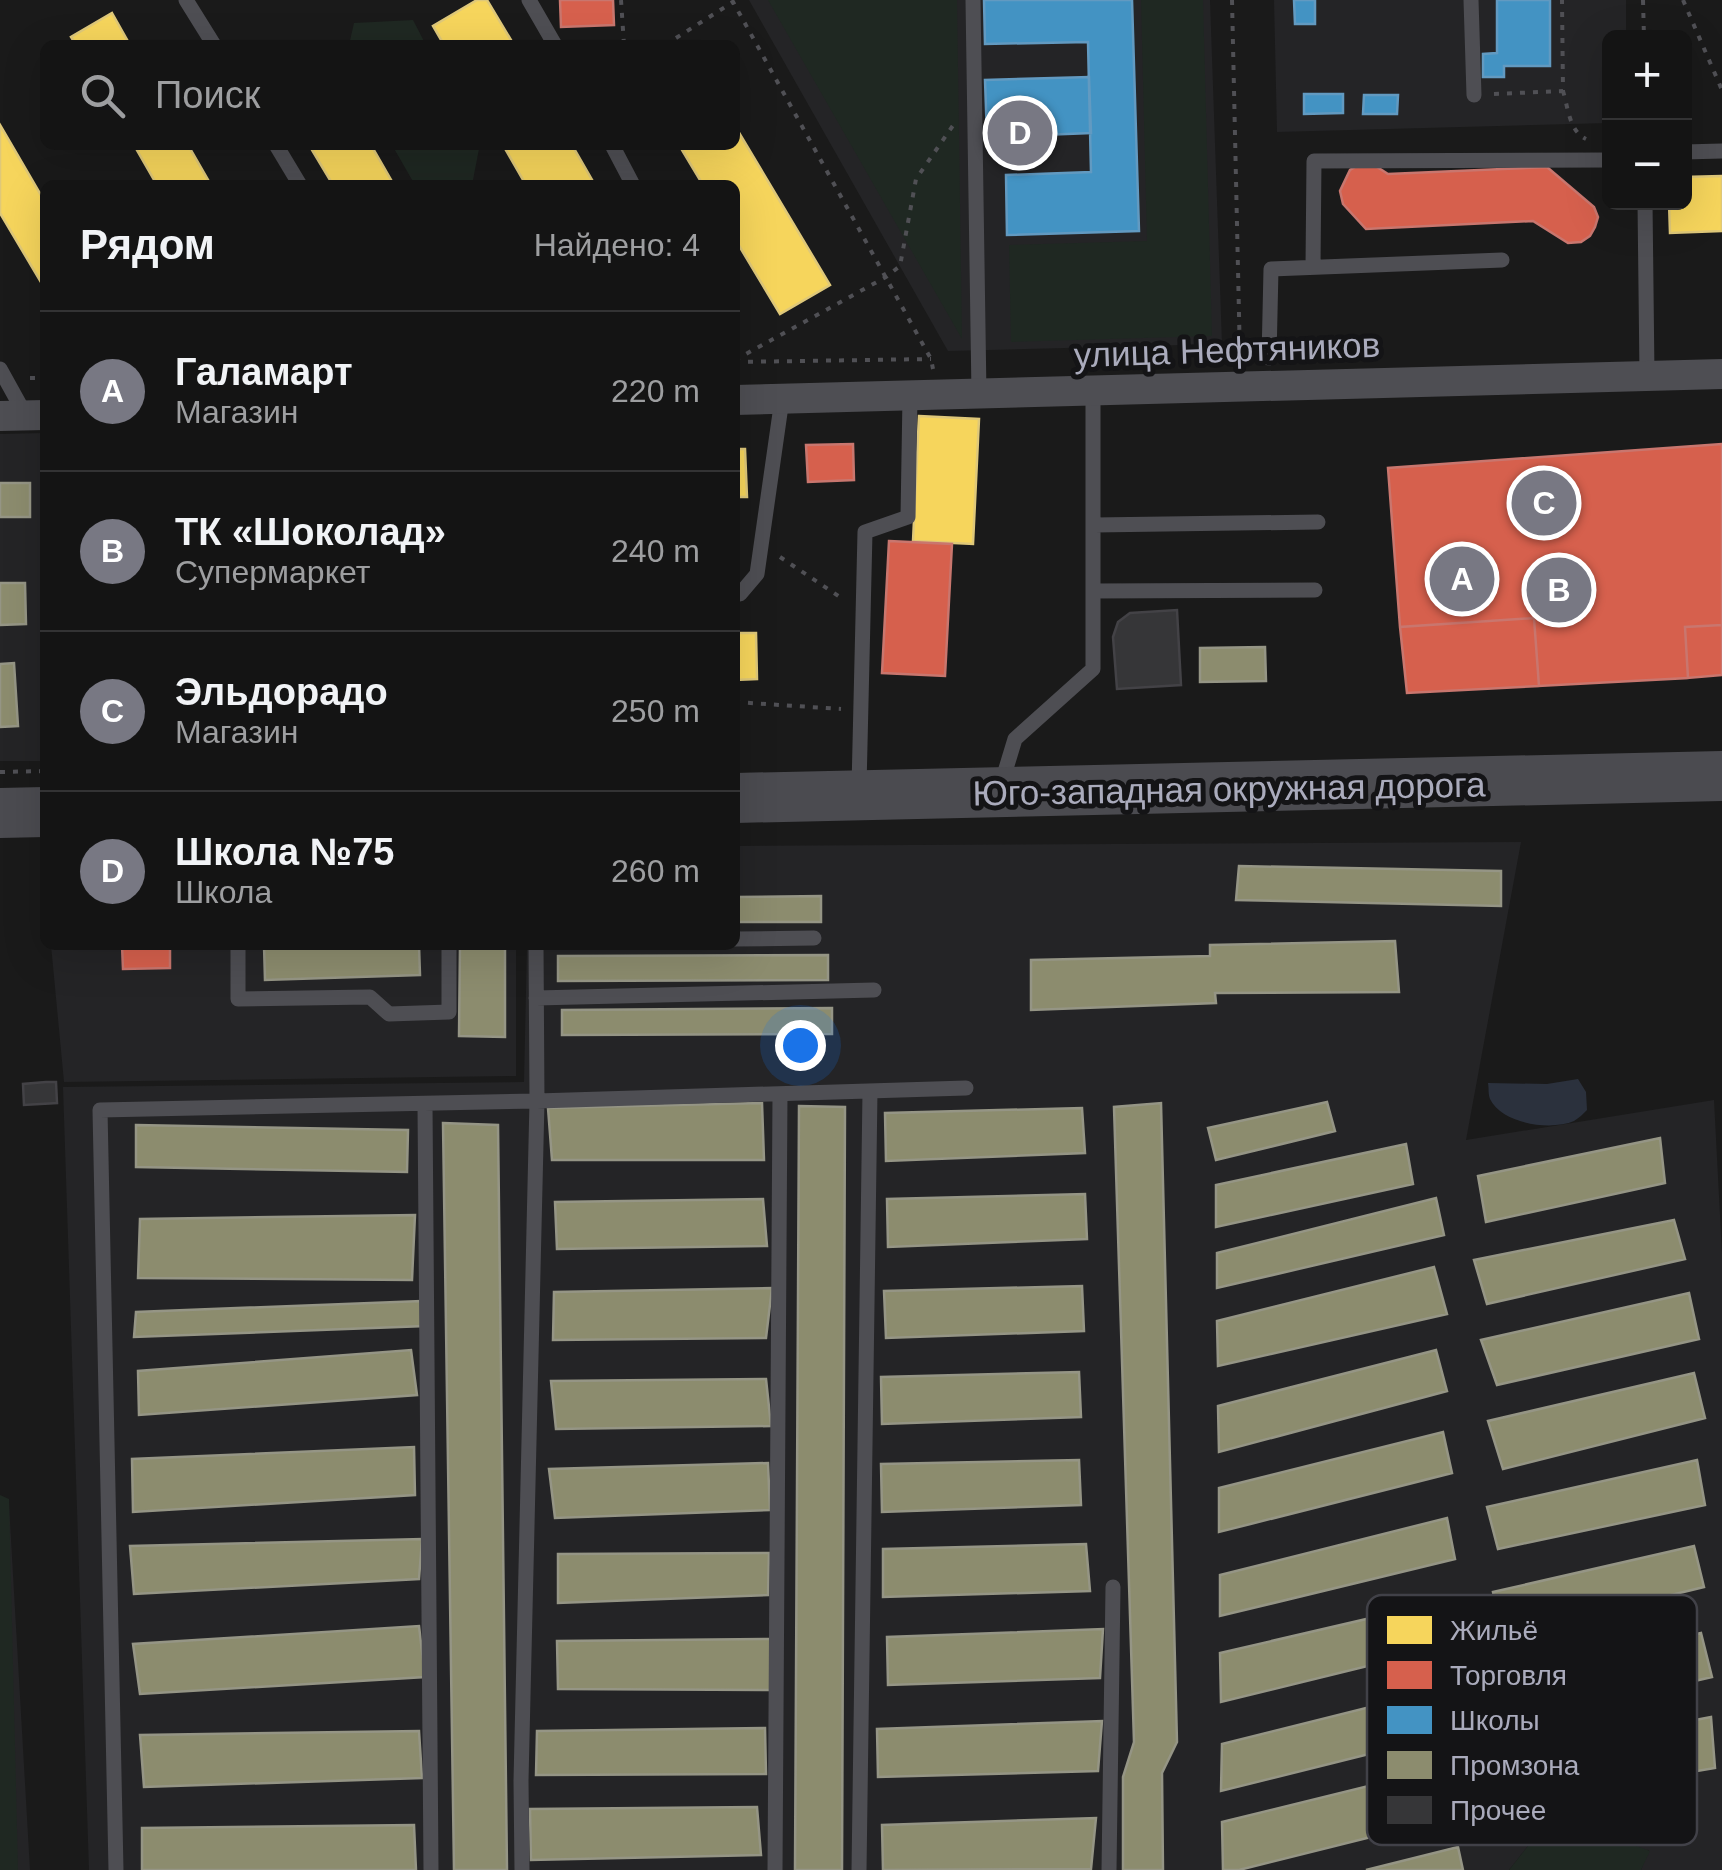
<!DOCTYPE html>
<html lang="ru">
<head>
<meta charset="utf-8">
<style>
  :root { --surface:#141414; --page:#212122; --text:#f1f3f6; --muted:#9d9ea0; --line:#333334; --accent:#787883 }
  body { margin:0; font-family:Helvetica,sans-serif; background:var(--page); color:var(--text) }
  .controls { position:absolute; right:30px; top:30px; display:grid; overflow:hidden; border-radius:15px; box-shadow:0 10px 40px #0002 }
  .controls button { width:90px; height:90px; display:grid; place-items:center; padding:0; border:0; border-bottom:2px solid var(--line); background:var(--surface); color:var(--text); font:50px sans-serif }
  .you { position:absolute; left:800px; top:1045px; width:35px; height:35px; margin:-25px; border:8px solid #fff; border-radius:50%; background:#1a73e8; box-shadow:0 0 0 15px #1a73e833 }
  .badge { display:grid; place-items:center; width:65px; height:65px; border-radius:50%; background:var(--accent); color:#fff; font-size:32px; font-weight:700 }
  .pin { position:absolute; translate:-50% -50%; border:5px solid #fff; box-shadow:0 2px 10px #0006 }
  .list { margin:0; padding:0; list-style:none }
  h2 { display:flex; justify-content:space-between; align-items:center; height:130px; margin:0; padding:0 40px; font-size:42px }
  h2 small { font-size:32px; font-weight:400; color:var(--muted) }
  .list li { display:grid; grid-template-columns:65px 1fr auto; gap:30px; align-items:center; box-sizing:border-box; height:160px; padding:0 40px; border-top:2px solid var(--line) }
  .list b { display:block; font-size:38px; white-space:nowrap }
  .list p { margin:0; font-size:32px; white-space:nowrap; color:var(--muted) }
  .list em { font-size:32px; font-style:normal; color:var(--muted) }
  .icon { flex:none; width:55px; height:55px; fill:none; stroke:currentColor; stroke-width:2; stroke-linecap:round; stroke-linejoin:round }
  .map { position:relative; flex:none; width:1722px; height:1870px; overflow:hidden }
  .search { position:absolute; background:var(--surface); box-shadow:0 10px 40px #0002; left:40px; top:40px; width:700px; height:110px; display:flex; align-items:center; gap:25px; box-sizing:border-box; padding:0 35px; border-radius:15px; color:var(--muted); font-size:38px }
  .panel { position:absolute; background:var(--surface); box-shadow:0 10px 40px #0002; left:40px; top:180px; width:700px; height:770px; border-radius:15px }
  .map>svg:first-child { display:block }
  .built { fill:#242426 }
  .green { fill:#1f2822 }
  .water { fill:#2b313d }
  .homes { fill:#f6d55c; stroke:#dfc879; stroke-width:2.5 }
  .shops { fill:#d6604d; stroke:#c9766e; stroke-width:2.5 }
  .schools { fill:#4393c3; stroke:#629ac1; stroke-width:2.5 }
  .industry { fill:#8c8c6e; stroke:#959585; stroke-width:2.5 }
  .building { fill:#363638; stroke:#434246; stroke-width:2.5 }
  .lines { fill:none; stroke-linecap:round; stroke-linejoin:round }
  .path { stroke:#505055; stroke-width:4; stroke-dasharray:5 8; stroke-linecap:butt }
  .service { stroke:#4e4e53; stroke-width:15 }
  .minor { stroke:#4e4e53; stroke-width:30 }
  .trunk { stroke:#4b4b50; stroke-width:50 }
  .labels { text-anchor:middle; stroke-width:10; stroke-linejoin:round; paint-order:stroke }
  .street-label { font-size:35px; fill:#aaabbc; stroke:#141416 }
  .key { fill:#141416; stroke:#414148; stroke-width:2.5 }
  .key-label { font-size:28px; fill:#aaabbc }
</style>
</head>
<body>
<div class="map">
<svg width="1722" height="1870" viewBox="0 0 1722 1870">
  <rect width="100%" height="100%" fill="#1a1a1a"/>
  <path class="built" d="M749 0H1210L1222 344 948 351Z
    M1274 0H1626V37L1610 38 1609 123 1277 132Z
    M45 433V761H0V434Z
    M1521 842 1466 1140 1714 1100 1722 1254V1870H1641L1649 1850 1528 1846 1509 1870H89L63 1087 524 1082 527 945H735V846Z
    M51 945H516V1076L64 1082Z
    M0 1501 9 1505 30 1870H0Z"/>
  <path class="green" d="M768 0H957L962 339Z
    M1141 0H1203L1212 336 1011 342 1009 245 1147 241Z
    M413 20 426 45H349L354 23Z
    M392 145H477L479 149 472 185H415Z
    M0 1495 9 1499 18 1870H0Z
    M1607 1835 1650 1851 1641 1870H1509L1528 1846Z"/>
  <path class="water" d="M1578 1079 1586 1092 1587 1110C1583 1114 1579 1118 1574 1121 1551 1131 1502 1124 1490 1099 1488 1094 1489 1088 1488 1083L1547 1084Z"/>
  <path class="homes" d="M477 0H487L514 45H444L433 26Z
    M112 13 130 45H76L71 37Z
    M0 125 45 202V289L0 213Z
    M735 126 830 285 780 314 735 239V185H703L679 145H735Z
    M134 145H188L211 185H157Z
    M309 145H371L394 185H333Z
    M503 145H572L595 185H526Z
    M1722 176V231L1670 233 1669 202H1684V177Z
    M919 416 979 419 973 544 913 541Z
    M735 449H745L747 497H735Z
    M735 633H756L757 679 735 680Z"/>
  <path class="shops" d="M560 0H613L614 25 561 27Z
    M1362 163 1374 165 1388 174 1547 167 1594 207 1598 217 1595 227 1590 236 1581 242 1568 243 1533 221 1366 229 1343 204 1340 191 1350 170Z
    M853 444 854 480 808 482 806 445Z
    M1722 444V625L1685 627 1688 678 1539 686 1534 618 1400 627 1388 468Z
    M889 541 952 544 945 676 882 673Z
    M1534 618 1539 686 1407 693 1400 627Z
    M1722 625V675L1688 678 1685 627Z
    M122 945H170V968L123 969Z"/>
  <path class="schools" d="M984 0H1132L1139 231 1007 235 1006 175 1091 172 1088 42 985 44Z
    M1294 0H1315V24H1295Z
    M1497 0H1550V66H1504V77H1483V54L1497 53Z
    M1089 77 1091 133 987 137 985 80Z
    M1304 94H1343V113L1304 114Z
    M1364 95H1398L1397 114H1363Z"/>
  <path class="industry" d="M0 483H30V517H0Z
    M0 583H25L26 624 0 625Z
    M1265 647 1266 681 1200 682V648Z
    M14 663 18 726 0 727V664Z
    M1239 866 1501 871V906L1236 900Z
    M821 896V922H735V897Z
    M1395 941 1399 992 1215 993 1216 1003 1031 1010V960L1210 956V945Z
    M264 945H419L420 975 265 980Z
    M460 945H505V1037L459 1036Z
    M828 955V980L558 981V956Z
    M832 1008V1034L562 1035V1010Z
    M1327 1102 1335 1131 1216 1160 1208 1128Z
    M762 1103 764 1160H552L548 1108Z
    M1161 1103 1177 1742 1162 1773 1163 1870H1123V1777L1134 1742 1114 1107Z
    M799 1106 845 1107 842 1870H795Z
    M1082 1108 1085 1153 886 1161 885 1113Z
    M443 1123 498 1125 507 1870H454Z
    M136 1125 408 1130 407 1172 136 1167Z
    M1660 1138 1665 1183 1486 1222 1478 1176Z
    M1406 1144 1413 1184 1216 1227V1185Z
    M1085 1194 1087 1239 888 1247 887 1199Z
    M1436 1198 1444 1235 1217 1288V1253Z
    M763 1199 767 1246 557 1249 555 1202Z
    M415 1215 412 1280 138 1278 140 1219Z
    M1674 1220 1685 1259 1487 1304 1474 1260Z
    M1434 1267 1447 1314 1218 1366 1217 1321Z
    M1082 1286 1084 1331 886 1338 884 1291Z
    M772 1288 766 1338 553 1340 554 1292Z
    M1689 1293 1699 1339 1497 1385 1481 1340Z
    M421 1301 425 1326 134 1337 136 1312Z
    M411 1350 417 1395 139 1415 138 1371Z
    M1436 1350 1447 1391 1219 1452 1218 1406Z
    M1079 1372 1081 1417 882 1424 881 1377Z
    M1694 1373 1705 1418 1503 1469 1488 1421Z
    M766 1379 771 1426 556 1429 551 1381Z
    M1443 1432 1452 1473 1219 1532V1488Z
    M414 1447 415 1495 133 1512 132 1459Z
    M1079 1460 1081 1505 882 1512 881 1464Z
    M1697 1460 1705 1505 1498 1549 1487 1507Z
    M768 1463 770 1510 555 1518 549 1469Z
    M1447 1518 1455 1559 1220 1616V1575Z
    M422 1539 419 1579 134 1594 130 1546Z
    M1086 1544 1090 1591 883 1597V1549Z
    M1694 1546 1704 1587 1502 1636 1493 1592Z
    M769 1553 768 1595 558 1603V1554Z
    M1448 1600 1461 1643 1221 1702 1220 1653Z
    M419 1626 425 1677 140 1694 133 1644Z
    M1103 1629 1100 1678 888 1685 887 1637Z
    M1701 1633 1712 1677 1502 1725 1493 1678Z
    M772 1639 773 1690 558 1689 557 1641Z
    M1450 1687 1461 1731 1221 1791 1222 1744Z
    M1711 1717 1715 1768 1542 1797 1532 1751Z
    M1102 1721 1098 1771 878 1777 877 1729Z
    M765 1728 766 1774 536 1775 537 1731Z
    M419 1731 422 1778 144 1787 140 1735Z
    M1458 1764 1471 1812 1239 1870H1223L1222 1822Z
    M757 1807 761 1855 531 1860 530 1809Z
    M1096 1818 1091 1869 883 1870 882 1825Z
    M414 1825 416 1870H142V1828Z
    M1458 1847 1463 1870H1366Z"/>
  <path class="building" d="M1177 610 1181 685 1117 689 1113 637 1118 622 1130 613Z
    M46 1082H56L57 1103 24 1105 23 1084Z"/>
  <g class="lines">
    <path class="path" d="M621 0 624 45
      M732 0 931 359 933 369
      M1232 0 1240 359
      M1643 0 1644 38
      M1683 0 1722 90
      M665 45 733 2
      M1563 91C1568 107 1569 131 1586 139
      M1494 94 1563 91 1562 0
      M735 360 886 277 900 266 916 179 954 124
      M735 362 931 359
      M30 378H45
      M780 557 843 599
      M735 702 841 709
      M0 772 45 771"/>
    <path class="service" d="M186 0 214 45
      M529 0 555 45
      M973 0 979 394
      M1471 0 1474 95
      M276 145 300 185
      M612 145 633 185
      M1684 152 1722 151
      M1645 202 1647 375
      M1313 267 1314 161 1610 160
      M1269 358 1271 269 1502 260
      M0 369 26 416
      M1094 525 1318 522
      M1094 591 1315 590
      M735 594H740L757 574 782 399
      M1001 785 1015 739 1093 669V392
      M859 787 865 532 908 517 910 396
      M735 939 814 938
      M238 945V999L370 997 389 1014 449 1012V945
      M536 945 537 1101 966 1088
      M536 998 874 990
      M425 1105 431 1870
      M116 1870 100 1110 537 1101 521 1781 522 1870
      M775 1870 780 1094
      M859 1870 870 1091
      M1109 1870 1113 1587"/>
    <path class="minor" d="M735 400 1722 374
      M0 416 45 415"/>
    <path class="trunk" d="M735 798 1722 776
      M0 813 45 812"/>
  </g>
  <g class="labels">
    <g class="street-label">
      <text transform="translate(1227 350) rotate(-2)" y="12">улица Нефтяников</text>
      <text transform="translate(1229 789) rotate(-1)" y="12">Юго-западная окружная дорога</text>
    </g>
  </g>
  <rect x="1367" y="1595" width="330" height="250" rx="15" class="key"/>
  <rect x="1387" y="1616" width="45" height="28" fill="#f6d55c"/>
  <rect x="1387" y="1661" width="45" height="28" fill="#d6604d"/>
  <rect x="1387" y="1706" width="45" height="28" fill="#4393c3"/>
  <rect x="1387" y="1751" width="45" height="28" fill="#8c8c6e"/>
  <rect x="1387" y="1796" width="45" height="28" fill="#363638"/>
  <g class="key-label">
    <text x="1450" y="1640">Жильё</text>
    <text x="1450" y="1685">Торговля</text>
    <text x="1450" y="1730">Школы</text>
    <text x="1450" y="1775">Промзона</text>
    <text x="1450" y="1820">Прочее</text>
  </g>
</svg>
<div class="controls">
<button>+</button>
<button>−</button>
</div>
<div class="you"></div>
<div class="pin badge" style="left:1462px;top:579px">A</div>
<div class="pin badge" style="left:1559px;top:590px">B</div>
<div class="pin badge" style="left:1544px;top:503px">C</div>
<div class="pin badge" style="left:1020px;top:133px">D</div>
<div class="search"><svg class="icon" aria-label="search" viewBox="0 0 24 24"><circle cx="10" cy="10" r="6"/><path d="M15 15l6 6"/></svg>Поиск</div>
<section class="panel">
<h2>Рядом<small>Найдено: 4</small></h2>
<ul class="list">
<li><span class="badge">A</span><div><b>Галамарт</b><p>Магазин</p></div><em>220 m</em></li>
<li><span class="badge">B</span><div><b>ТК «Шоколад»</b><p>Супермаркет</p></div><em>240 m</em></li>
<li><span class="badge">C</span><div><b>Эльдорадо</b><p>Магазин</p></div><em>250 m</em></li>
<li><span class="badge">D</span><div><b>Школа №75</b><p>Школа</p></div><em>260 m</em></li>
</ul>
</section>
</div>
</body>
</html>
